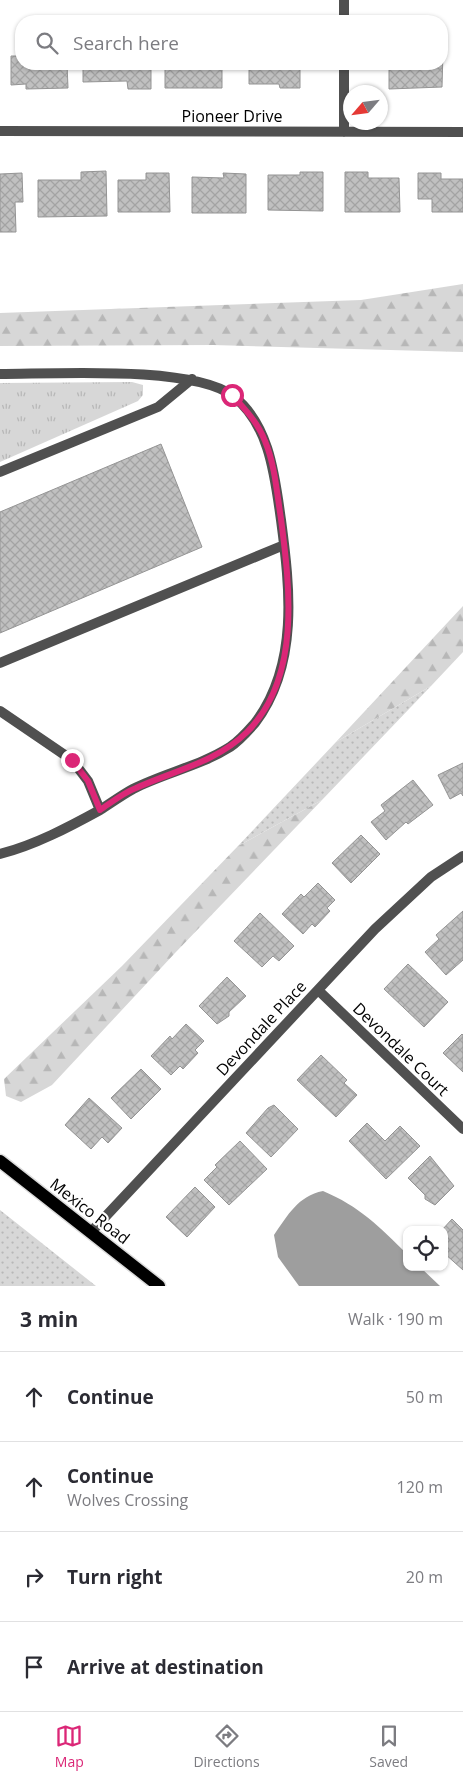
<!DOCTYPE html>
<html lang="en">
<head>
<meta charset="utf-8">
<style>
  :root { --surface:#fff; --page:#f2f2f3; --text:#2b2b33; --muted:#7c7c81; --line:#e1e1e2; --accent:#db2777 }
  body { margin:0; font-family:"Open Sans",sans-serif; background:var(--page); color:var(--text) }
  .controls { position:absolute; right:15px; bottom:15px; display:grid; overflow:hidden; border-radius:10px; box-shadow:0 1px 4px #0004 }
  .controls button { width:45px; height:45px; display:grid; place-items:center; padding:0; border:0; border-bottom:1px solid var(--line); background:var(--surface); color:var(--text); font:25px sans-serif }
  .compass { position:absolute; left:343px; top:85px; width:45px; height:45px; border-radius:50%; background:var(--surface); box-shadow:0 1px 4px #0004; rotate:242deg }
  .stop { position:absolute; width:15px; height:15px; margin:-11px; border:4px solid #db2777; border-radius:50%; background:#fff }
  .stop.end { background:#db2777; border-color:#fff; box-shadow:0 1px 5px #0008 }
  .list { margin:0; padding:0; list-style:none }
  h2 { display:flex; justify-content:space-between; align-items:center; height:65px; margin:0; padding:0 20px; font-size:21px }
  h2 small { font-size:16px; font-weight:400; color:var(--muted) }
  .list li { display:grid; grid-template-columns:32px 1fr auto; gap:15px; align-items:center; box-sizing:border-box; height:90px; padding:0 20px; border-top:1px solid var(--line) }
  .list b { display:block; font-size:19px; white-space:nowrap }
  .list p { margin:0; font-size:16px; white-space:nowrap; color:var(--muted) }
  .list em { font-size:16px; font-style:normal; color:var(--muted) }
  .icon { flex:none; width:28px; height:28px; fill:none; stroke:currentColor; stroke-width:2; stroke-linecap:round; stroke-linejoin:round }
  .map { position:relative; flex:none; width:463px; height:1286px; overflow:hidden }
  .search { position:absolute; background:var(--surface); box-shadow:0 1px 4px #0004; left:15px; right:15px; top:15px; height:55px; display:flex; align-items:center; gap:12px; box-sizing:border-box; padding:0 18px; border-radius:20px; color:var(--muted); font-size:19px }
  .sheet { height:425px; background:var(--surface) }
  nav { display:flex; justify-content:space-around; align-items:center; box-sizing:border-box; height:70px; border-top:1px solid var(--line); background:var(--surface); font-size:14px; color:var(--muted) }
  nav a { display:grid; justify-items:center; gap:2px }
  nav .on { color:var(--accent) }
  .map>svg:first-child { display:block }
  .grass { fill:url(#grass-dots) }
  .forest { fill:url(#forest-firs) }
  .park { fill:url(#park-tufts) }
  .water { fill:#9e9e9e }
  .building { fill:url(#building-cross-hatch); stroke:#949494 }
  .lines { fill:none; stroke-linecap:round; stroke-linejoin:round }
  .primary-casing { stroke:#dbdbdb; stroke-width:15 }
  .service { stroke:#505050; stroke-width:10 }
  .minor { stroke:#505050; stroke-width:10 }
  .primary { stroke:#000; stroke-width:12 }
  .route { stroke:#db2777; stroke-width:6 }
  .labels { text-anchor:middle; stroke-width:4.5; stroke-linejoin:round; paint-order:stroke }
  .street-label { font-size:16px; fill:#000; stroke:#fff }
</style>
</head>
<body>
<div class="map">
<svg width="463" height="1286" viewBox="0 0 463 1286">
  <defs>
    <pattern id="grass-dots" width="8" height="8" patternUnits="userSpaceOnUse" patternTransform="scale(1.25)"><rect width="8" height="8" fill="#d7d7d7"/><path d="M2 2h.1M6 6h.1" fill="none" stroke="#b7b7b7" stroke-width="1.8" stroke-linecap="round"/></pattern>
    <pattern id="forest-firs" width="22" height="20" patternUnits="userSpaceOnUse" patternTransform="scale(1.25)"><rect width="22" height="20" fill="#d7d7d7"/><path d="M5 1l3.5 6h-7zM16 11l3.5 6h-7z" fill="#b7b7b7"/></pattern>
    <pattern id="park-tufts" width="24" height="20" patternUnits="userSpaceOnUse" patternTransform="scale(1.25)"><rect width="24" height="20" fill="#d7d7d7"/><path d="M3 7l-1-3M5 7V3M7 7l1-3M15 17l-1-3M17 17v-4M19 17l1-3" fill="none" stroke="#b7b7b7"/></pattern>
    <pattern id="building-cross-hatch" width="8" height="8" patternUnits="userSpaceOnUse" patternTransform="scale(1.25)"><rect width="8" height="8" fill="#c0c0c0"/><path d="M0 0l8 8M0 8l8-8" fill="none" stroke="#a3a3a3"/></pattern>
  </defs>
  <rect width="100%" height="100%" fill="#fff"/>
  <path class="grass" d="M431 686 322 800 238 846 336 742Z
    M0 1210 96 1286H0Z"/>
  <path class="forest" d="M463 284V352L213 345 0 346V313L361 300Z
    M463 606V652L431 686 336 742Z
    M322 800 175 953 52 1085 21 1102 6 1096 4 1079 122 966 238 846Z"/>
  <path class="park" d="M132 382 143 385V395L138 401 0 462V383Z"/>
  <path class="water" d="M323 1191C359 1206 380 1227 407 1254V1267H420L440 1286H299L278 1257 274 1235C288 1215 298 1196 323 1191Z"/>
  <path class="building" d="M443 51 442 87 389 89V64H442Z
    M11 56H21V64H67L68 88 26 89V84L11 85Z
    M83 64H151V89H128L127 81 83 82Z
    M165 64H222V88H165Z
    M249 64H300V88H280L279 84H249Z
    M106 171 107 216 38 217V180H81V172Z
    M300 172H323V211L268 210V175H300Z
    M345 172H368V178H399L400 212H345Z
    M22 173 23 202H15L16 232H0V174Z
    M146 173H169L170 212H118V180H146Z
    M223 173 246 174V213H192V177L224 178Z
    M418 173H441V179H463V212H432V199H418Z
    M161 444 202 547 0 633V512Z
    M463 763V796L461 793 450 799 438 775Z
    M413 780 433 805 408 824 406 822 386 840 371 822 385 811 381 805Z
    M361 835 380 854 351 883 332 863Z
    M318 883 335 900 327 908 330 911 315 927 312 924 303 934 282 914 301 894 304 897Z
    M463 911V960L446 975 425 952 439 939 436 935Z
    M260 913 294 946 279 961 273 956 262 967 234 941Z
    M408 964 448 1002 424 1027 384 989Z
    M227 977 246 996 229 1012V1016L217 1024 199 1006Z
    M186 1024 204 1041 195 1050 198 1053 183 1069 180 1066 171 1075 151 1056 170 1036 172 1039Z
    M462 1034 463 1035V1072L443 1053Z
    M321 1055 347 1080 344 1083 357 1095 336 1117 297 1080Z
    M141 1069 161 1089 131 1119 111 1098Z
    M89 1098 122 1128 108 1143 102 1137 91 1149 65 1125Z
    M274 1105 298 1129 271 1157 246 1133 268 1108Z
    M367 1123 385 1141 400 1126 420 1146 386 1179 349 1141Z
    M240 1141 267 1169 229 1205 204 1180 217 1167 215 1165Z
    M430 1156 454 1186 435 1205 425 1199V1195L408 1178Z
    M195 1187 215 1207 187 1237 166 1217Z
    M452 1219 463 1230V1270L444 1253V1230H442Z"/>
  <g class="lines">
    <g class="primary-casing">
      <path id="primary" d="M0 1161 159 1286"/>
    </g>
    <path class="service" d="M0 374C53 374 193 365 233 396 270 424 275 478 281 520 290 588 299 665 255 723 248 731 239 741 230 747 200 766 164 773 133 789 122 795 111 803 100 810 69 827 35 845 0 854
      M0 472 158 407 192 379
      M0 663 284 545
      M0 711 72 760 88 781 100 810"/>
    <path class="minor" d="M344 21V0
      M0 131 463 132
      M344 132V64
      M318 990 463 1129
      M91 1232 375 929 431 877 463 856"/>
    <use href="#primary" class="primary"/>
  </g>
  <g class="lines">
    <path class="route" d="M72 760 88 781 100 810C112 802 123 793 136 788 173 771 217 762 247 732 301 678 290 588 281 519 277 494 275 465 265 441 258 423 245 409 232 395"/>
  </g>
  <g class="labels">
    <g class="street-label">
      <text x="232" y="122">Pioneer Drive</text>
      <text transform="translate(261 1028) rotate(-47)" y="6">Devondale Place</text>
      <text transform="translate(401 1049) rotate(44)" y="6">Devondale Court</text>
      <text transform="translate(90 1211) rotate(38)" y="6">Mexico Road</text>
    </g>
  </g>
</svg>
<div class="controls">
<button><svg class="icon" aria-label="locate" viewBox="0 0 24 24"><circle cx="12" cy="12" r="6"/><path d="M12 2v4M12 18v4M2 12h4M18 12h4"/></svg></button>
</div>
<svg class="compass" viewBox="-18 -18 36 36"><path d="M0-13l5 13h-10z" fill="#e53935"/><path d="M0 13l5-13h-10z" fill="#7c7c81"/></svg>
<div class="stop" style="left:232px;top:395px"></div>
<div class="stop end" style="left:72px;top:760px"></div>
<div class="search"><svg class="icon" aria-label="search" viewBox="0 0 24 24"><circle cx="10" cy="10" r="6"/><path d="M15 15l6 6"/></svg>Search here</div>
</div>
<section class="sheet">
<h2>3 min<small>Walk · 190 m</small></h2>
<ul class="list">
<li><svg class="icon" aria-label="ahead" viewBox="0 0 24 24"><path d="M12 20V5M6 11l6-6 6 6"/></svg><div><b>Continue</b></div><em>50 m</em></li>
<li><svg class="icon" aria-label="ahead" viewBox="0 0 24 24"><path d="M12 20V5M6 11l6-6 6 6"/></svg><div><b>Continue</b><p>Wolves Crossing</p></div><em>120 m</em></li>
<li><svg class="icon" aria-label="right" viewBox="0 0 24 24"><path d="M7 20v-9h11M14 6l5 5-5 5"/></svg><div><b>Turn right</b></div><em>20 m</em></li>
<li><svg class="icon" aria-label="arrive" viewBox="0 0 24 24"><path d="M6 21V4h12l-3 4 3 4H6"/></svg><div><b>Arrive at destination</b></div></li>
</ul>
</section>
<nav>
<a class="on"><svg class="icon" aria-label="map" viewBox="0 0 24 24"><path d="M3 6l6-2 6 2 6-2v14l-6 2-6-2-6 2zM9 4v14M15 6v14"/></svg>Map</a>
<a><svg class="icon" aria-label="directions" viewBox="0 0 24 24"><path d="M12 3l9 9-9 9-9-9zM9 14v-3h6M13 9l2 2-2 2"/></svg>Directions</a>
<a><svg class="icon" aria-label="saved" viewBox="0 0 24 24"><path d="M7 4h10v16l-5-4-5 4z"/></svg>Saved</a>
</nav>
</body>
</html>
